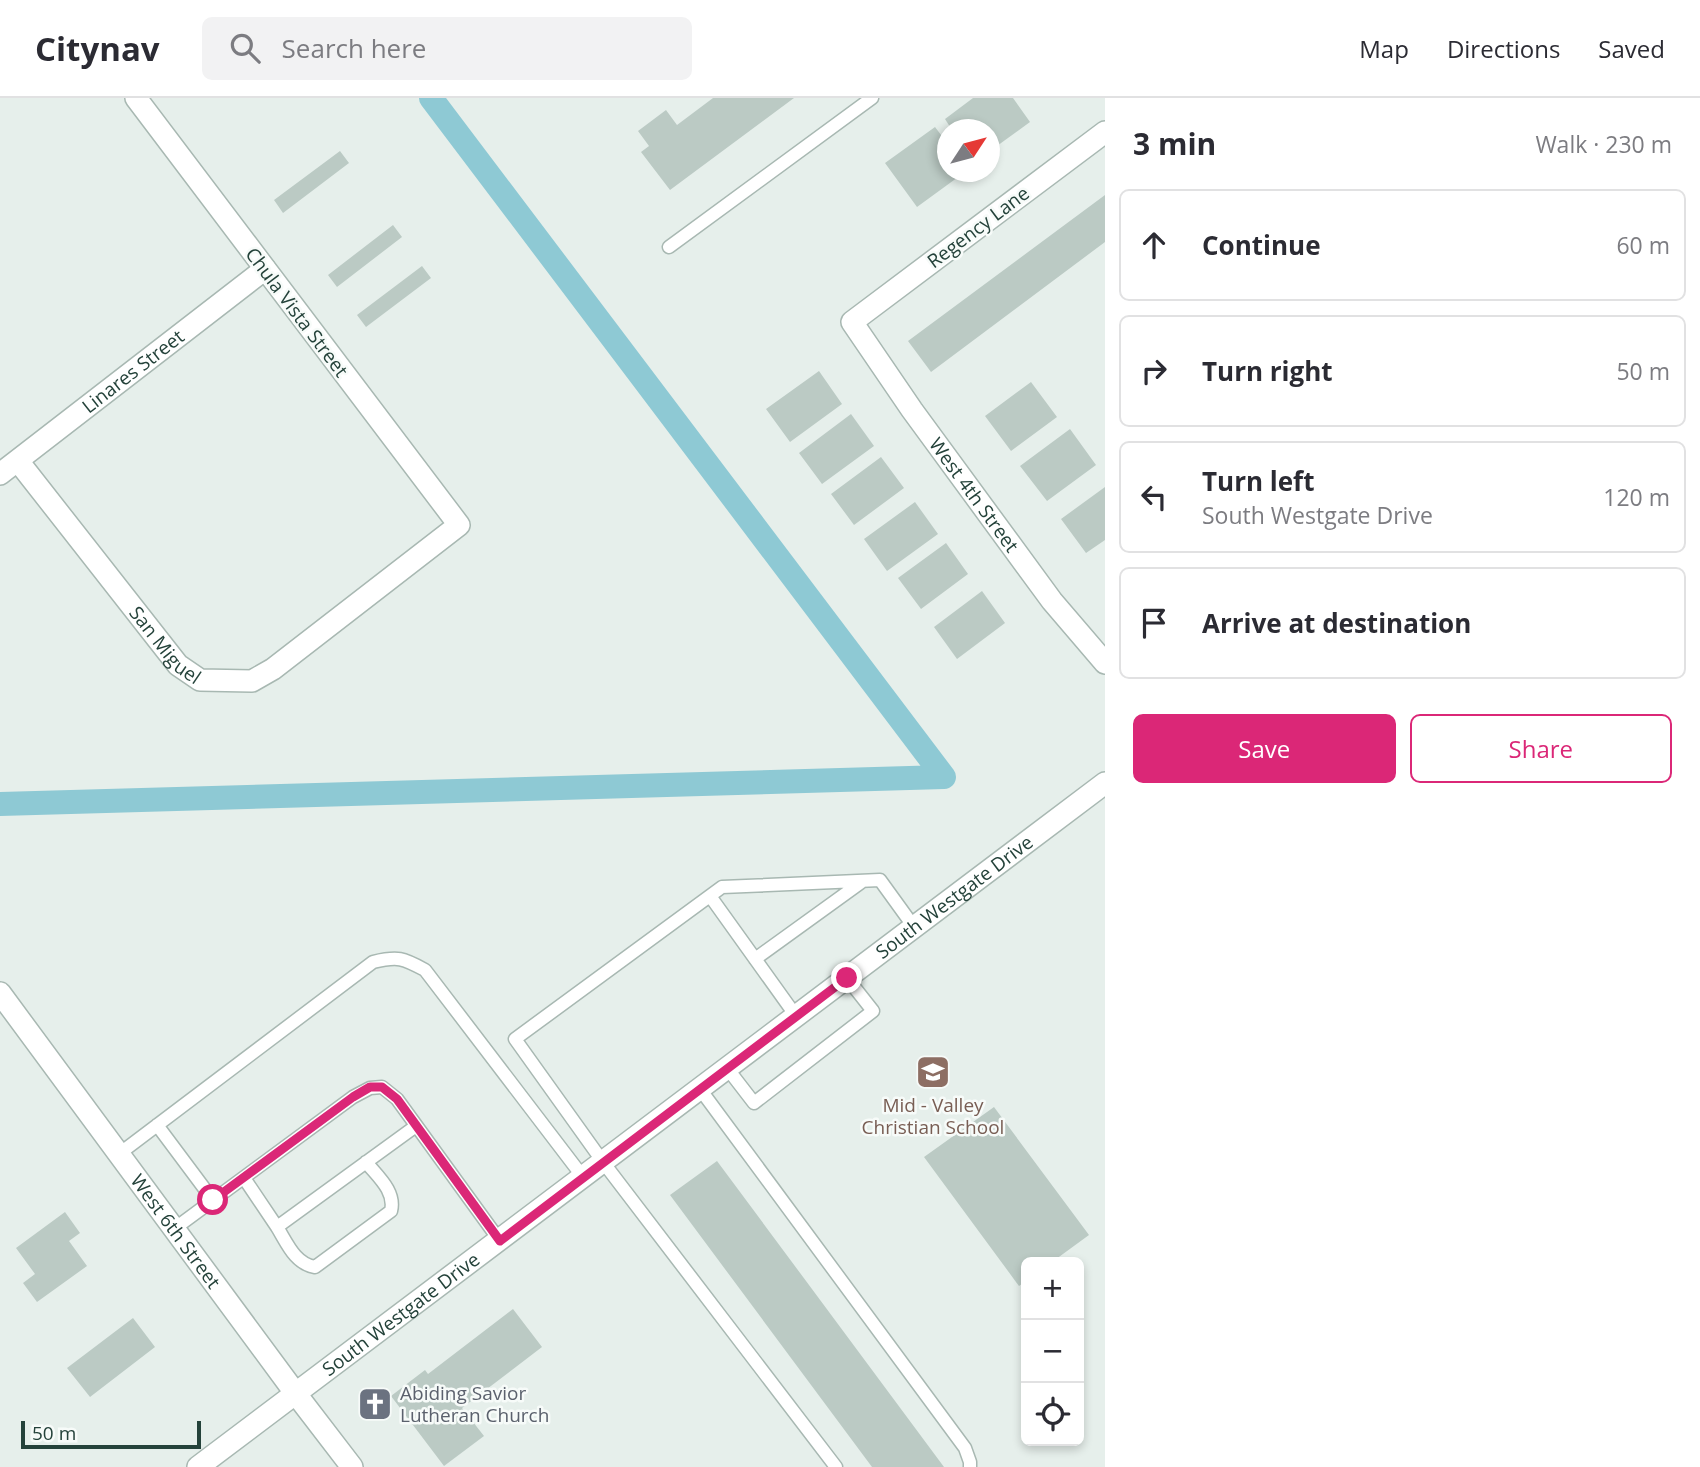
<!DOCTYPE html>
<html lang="en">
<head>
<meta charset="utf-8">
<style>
  :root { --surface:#fff; --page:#f2f2f3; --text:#2b2b33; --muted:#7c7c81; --line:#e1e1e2; --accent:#db2777 }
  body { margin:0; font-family:"Open Sans",sans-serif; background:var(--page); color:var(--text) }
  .controls { position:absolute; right:21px; bottom:21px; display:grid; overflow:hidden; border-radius:10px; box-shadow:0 4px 10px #0003 }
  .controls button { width:63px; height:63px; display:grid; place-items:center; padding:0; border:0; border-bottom:2px solid var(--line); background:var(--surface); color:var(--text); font:35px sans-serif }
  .compass { position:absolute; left:937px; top:21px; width:63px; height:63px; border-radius:50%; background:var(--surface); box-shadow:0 4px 10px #0003; rotate:54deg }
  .scale { position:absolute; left:21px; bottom:18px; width:180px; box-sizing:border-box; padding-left:7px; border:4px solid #24423a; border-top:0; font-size:19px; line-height:24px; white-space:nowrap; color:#24423a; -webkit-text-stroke:5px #f7fbf9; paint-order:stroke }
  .stop { position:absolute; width:21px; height:21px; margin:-16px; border:5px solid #db2777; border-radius:50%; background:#fff }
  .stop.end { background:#db2777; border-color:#fff; box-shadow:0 2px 7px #0008 }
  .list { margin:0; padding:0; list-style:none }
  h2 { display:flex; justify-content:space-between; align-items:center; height:91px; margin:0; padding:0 28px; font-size:30px }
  h2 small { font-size:23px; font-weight:400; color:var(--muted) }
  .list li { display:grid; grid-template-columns:46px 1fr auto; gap:21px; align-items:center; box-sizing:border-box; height:112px; margin:0 14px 14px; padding:0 14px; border:2px solid var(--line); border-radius:10px }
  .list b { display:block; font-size:26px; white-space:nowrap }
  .list p { margin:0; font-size:23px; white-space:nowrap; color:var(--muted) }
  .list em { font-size:23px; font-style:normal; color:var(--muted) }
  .actions { display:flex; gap:14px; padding:21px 28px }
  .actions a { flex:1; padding:16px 0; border:2px solid var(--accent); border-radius:10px; text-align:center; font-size:24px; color:var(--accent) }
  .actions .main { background:var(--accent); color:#fff }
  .icon { flex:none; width:38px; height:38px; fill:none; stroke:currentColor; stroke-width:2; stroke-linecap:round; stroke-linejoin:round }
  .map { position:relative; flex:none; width:1105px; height:1369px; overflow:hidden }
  header { display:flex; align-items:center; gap:42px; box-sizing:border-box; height:98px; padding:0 35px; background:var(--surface); border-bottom:2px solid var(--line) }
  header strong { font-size:33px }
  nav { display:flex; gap:38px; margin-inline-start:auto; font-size:24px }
  .search { width:490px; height:63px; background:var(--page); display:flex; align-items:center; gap:18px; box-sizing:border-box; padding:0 24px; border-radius:10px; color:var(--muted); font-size:26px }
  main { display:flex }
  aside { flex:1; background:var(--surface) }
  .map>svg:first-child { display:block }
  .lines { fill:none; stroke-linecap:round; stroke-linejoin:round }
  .canal { stroke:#8ec9d4; stroke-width:24 }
  .building { fill:#bbcac4 }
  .service-casing { stroke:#a8b8b2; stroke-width:15 }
  .minor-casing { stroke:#a8b8b2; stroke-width:24 }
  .tertiary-casing { stroke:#a8b8b2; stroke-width:24 }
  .service { stroke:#fff; stroke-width:12 }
  .minor { stroke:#fff; stroke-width:21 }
  .tertiary { stroke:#fff; stroke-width:21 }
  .route { stroke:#db2777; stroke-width:9 }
  .labels { text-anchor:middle; stroke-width:5; stroke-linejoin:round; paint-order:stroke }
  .street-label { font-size:19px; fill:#24423a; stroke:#f7fbf9 }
  .education-label { font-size:19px; fill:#785e54; stroke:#f7fbf9 }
  .worship-label { font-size:19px; fill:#5b616d; stroke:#f7fbf9; text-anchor:start }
</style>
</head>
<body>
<header>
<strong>Citynav</strong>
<div class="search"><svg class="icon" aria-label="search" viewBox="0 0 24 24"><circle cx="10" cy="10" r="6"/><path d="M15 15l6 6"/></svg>Search here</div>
<nav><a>Map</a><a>Directions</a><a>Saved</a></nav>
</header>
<main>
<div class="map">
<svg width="1105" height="1369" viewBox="0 0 1105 1369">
  <rect width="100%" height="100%" fill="#e6efeb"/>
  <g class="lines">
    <path class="canal" d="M0 706 944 679 431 0"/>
  </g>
  <path class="building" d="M713 0H794L670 92 641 54 649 48 638 33 666 12 677 27Z
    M973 0H1013L1030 24 990 53V32H952L945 21Z
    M935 29 948 46V74H965L917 109 885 65Z
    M340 53 349 65 283 115 274 102Z
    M1105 97V144L931 274 908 243Z
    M393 127 402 139 337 189 328 177Z
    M422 168 431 180 366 229 357 217Z
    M819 273 842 306 790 344 766 311Z
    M1031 284 1057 319 1011 353 985 318Z
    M851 316 874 348 822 386 799 355Z
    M1070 331 1096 367 1047 403 1020 368Z
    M881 359 904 390 854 427 831 396Z
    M1105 389V442L1086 455 1061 421Z
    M915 404 938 436 887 473 864 441Z
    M946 445 968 476 921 511 898 480Z
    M982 493 1005 525 957 561 934 529Z
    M994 1009 1089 1137 1052 1164H1026V1183L1019 1188 924 1059Z
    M717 1063 944 1369H872L670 1097Z
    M65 1114 80 1135 69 1143 87 1168 37 1204 23 1185 35 1176 16 1150Z
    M513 1211 542 1249 462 1310 484 1338 444 1368 391 1298 425 1272 428 1276Z
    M133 1220 155 1249 90 1299 67 1270Z"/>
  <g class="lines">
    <g class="service-casing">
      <path id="service" d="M669 149 872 0
        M710 798 796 918
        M755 861 863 783
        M727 970 754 1005 873 913 847 880
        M700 991 965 1350 970 1364V1369
        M157 1027 213 1102
        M119 1056 373 864C398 858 403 860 425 872L583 1079
        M366 1064C377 1078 396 1093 391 1113L315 1169C295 1166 287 1145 277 1129L416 1028
        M244 1080 277 1129
        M174 1131 353 999 370 990 382 989 397 1001 500 1143
        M836 1369 603 1064 515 941 722 789 880 782 914 829"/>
    </g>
    <g class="minor-casing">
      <g id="minor">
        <path id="s1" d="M1105 34 852 224 912 312 1052 503 1105 565"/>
        <path id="s2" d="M18 363 178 567 200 582 252 583 273 571 459 427 136 0"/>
        <path id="s3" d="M0 376 265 171"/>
      </g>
    </g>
    <g class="tertiary-casing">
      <g id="tertiary">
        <path id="s4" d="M0 895 296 1296 352 1369"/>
        <path id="s5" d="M198 1369 1105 685"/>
      </g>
    </g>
    <use href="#service" class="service"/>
    <use href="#minor" class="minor"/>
    <use href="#tertiary" class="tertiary"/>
  </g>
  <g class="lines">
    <path class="route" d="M213 1102 353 999 370 989H382L397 1001 500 1143 847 880"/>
  </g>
  <defs>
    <g id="school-square" transform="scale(1.75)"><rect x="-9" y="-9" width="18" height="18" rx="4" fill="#8d6e63" stroke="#f7fbf9"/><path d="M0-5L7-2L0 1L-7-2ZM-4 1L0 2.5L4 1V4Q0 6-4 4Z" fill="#fff"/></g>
    <g id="church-square" transform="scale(1.75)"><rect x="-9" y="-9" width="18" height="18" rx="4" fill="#6b7280" stroke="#f7fbf9"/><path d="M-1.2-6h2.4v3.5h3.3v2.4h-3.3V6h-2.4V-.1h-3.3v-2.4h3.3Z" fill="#fff"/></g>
  </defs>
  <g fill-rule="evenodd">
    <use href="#school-square" x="933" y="974"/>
    <use href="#church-square" x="375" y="1306"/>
  </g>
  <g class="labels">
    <g class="street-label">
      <text transform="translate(978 129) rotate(-37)" y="7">Regency Lane</text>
      <text transform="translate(297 214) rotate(53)" y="7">Chula Vista Street</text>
      <text dy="7" stroke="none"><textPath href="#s3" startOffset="168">Linares Street</textPath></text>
      <text dy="7" stroke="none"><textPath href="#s1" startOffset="528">West 4th Street</textPath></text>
      <text dy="7" stroke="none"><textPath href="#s2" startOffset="236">San Miguel</textPath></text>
      <text dy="7" stroke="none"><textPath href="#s5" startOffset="947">South Westgate Drive</textPath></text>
      <text dy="7" stroke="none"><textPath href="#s4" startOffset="296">West 6th Street</textPath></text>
      <text dy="7" stroke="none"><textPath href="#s5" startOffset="254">South Westgate Drive</textPath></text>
    </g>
    <g class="education-label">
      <text x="933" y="1014">Mid - Valley<tspan x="933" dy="22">Christian School</tspan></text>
    </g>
    <g class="worship-label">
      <text x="400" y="1302">Abiding Savior<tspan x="400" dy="22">Lutheran Church</tspan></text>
    </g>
  </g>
</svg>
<div class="controls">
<button>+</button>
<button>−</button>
<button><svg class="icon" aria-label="locate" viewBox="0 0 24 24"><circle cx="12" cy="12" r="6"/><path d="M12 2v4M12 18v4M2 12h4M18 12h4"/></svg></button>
</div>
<svg class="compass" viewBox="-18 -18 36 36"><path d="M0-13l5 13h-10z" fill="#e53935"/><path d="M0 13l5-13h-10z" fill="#7c7c81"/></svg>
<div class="scale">50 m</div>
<div class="stop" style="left:213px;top:1102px"></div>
<div class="stop end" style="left:847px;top:880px"></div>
</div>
<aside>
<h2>3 min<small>Walk · 230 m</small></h2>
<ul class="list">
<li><svg class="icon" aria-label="ahead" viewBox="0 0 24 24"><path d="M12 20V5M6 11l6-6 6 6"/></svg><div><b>Continue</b></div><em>60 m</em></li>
<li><svg class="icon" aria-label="right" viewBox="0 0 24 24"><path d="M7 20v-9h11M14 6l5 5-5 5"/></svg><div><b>Turn right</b></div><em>50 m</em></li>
<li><svg class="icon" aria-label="left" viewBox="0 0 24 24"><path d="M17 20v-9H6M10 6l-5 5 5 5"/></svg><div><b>Turn left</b><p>South Westgate Drive</p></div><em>120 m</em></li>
<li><svg class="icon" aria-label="arrive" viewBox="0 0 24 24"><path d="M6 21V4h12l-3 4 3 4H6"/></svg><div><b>Arrive at destination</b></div></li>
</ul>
<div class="actions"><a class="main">Save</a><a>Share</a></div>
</aside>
</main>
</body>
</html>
